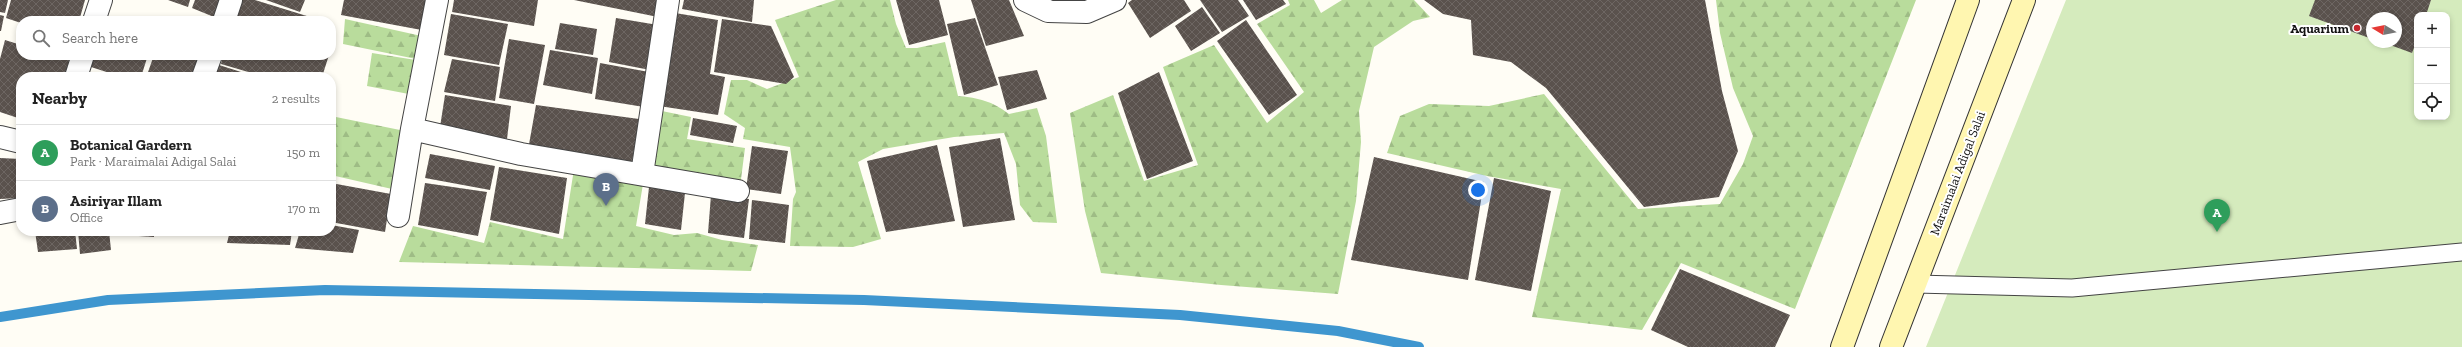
<!DOCTYPE html>
<html lang="en">
<head>
<meta charset="utf-8">
<style>
  :root { --surface:#fff; --page:#f6f6f6; --text:#222; --muted:#767676; --line:#e0e0e0; --accent:#c4262e }
  body { margin:0; font-family:"Zilla Slab",serif; background:var(--page); color:var(--text) }
  .controls { position:absolute; right:12px; top:12px; display:grid; overflow:hidden; border-radius:8px; box-shadow:0 2px 6px #0003 }
  .controls button { width:36px; height:36px; display:grid; place-items:center; padding:0; border:0; border-bottom:1px solid var(--line); background:var(--surface); color:var(--text); font:20px sans-serif }
  .compass { position:absolute; left:2366px; top:12px; width:36px; height:36px; border-radius:50%; background:var(--surface); box-shadow:0 2px 6px #0003; rotate:280deg }
  .you { position:absolute; left:1478px; top:190px; width:14px; height:14px; margin:-10px; border:3px solid #fff; border-radius:50%; background:#1a73e8; box-shadow:0 0 0 6px #1a73e833 }
  .badge { display:grid; place-items:center; width:26px; height:26px; border-radius:50%; background:var(--accent); color:#fff; font-size:13px; font-weight:700 }
  .pin { position:absolute; translate:-50% -33px; filter:drop-shadow(0 1px 2px #0008) }
  .pin::after { content:''; position:absolute; top:21px; width:14px; height:12px; background:inherit; clip-path:polygon(0 0,100% 0,50% 100%) }
  .list { margin:0; padding:0; list-style:none }
  h2 { display:flex; justify-content:space-between; align-items:center; height:52px; margin:0; padding:0 16px; font-size:17px }
  h2 small { font-size:13px; font-weight:400; color:var(--muted) }
  .list li { display:grid; grid-template-columns:26px 1fr auto; gap:12px; align-items:center; box-sizing:border-box; height:56px; padding:0 16px; border-top:1px solid var(--line) }
  .list b { display:block; font-size:15px; white-space:nowrap }
  .list p { margin:0; font-size:13px; white-space:nowrap; color:var(--muted) }
  .list em { font-size:13px; font-style:normal; color:var(--muted) }
  .icon { flex:none; width:22px; height:22px; fill:none; stroke:currentColor; stroke-width:2; stroke-linecap:round; stroke-linejoin:round }
  .map { position:relative; flex:none; width:2462px; height:347px; overflow:hidden }
  .search { position:absolute; background:var(--surface); box-shadow:0 2px 6px #0003; left:16px; top:16px; width:320px; height:44px; display:flex; align-items:center; gap:10px; box-sizing:border-box; padding:0 14px; border-radius:16px; color:var(--muted); font-size:15px }
  .panel { position:absolute; background:var(--surface); box-shadow:0 2px 6px #0003; left:16px; top:72px; width:320px; height:164px; border-radius:16px }
  .map>svg:first-child { display:block }
  .forest { fill:url(#forest-firs) }
  .park { fill:#d5ebbd; fill-rule:evenodd }
  .lines { fill:none; stroke-linecap:round; stroke-linejoin:round }
  .stream { stroke:#3f96cf; stroke-width:10 }
  .building { fill:url(#building-cross-hatch) }
  .service-casing { stroke:#444; stroke-width:19 }
  .minor-casing { stroke:#444; stroke-width:24 }
  .tertiary-casing { stroke:#444; stroke-width:24 }
  .secondary-casing { stroke:#333; stroke-width:24 }
  .service { stroke:#fff; stroke-width:17 }
  .minor { stroke:#fff; stroke-width:22 }
  .tertiary { stroke:#fff; stroke-width:22 }
  .secondary { stroke:#fff6b0; stroke-width:22 }
  .poi-dot { fill:#c4262e; stroke:#fff; stroke-width:1.5 }
  .labels { text-anchor:middle; stroke-width:4; stroke-linejoin:round; paint-order:stroke }
  .poi-label { font-size:13px; font-weight:bold; fill:#111; stroke:#fff; text-anchor:end }
  .street-label { font-size:13px; fill:#111; stroke:#fff }
</style>
</head>
<body>
<div class="map">
<svg width="2462" height="347" viewBox="0 0 2462 347">
  <defs>
    <pattern id="forest-firs" width="22" height="20" patternUnits="userSpaceOnUse"><rect width="22" height="20" fill="#b9dc9c"/><path d="M5 1l3.5 6h-7zM16 11l3.5 6h-7z" fill="#9ebc85"/></pattern>
    <pattern id="building-cross-hatch" width="8" height="8" patternUnits="userSpaceOnUse"><rect width="8" height="8" fill="#5a524d"/><path d="M0 0l8 8M0 8l8-8" fill="none" stroke="#6d6662"/></pattern>
  </defs>
  <rect width="100%" height="100%" fill="#fffdf5"/>
  <path class="forest" d="M836 0H890L896 24 906 48H917L945 42 958 96C979 98 992 101 1009 114L1037 108 1046 136 1057 223 1033 222 1020 205 1016 164 1004 133 954 137 883 149 858 162 881 239 853 247 790 246 793 199 796 192 790 147 743 139 745 128 724 114 731 80H747L767 89 799 77 775 20Z
    M1288 0H1314L1321 13 1342 0H1414L1430 17 1413 21 1374 47 1359 111 1361 142 1356 201 1338 294 1221 285 1101 273 1085 211 1070 113 1113 95 1144 181 1198 165 1163 67 1214 45 1267 123 1304 92 1257 24 1290 5Z
    M1716 0H1916L1795 309 1681 263 1642 330 1532 317 1561 189 1487 176 1387 153 1400 116 1429 104 1489 106 1544 94 1638 209 1720 204 1743 164 1753 136 1733 88 1720 33Z
    M345 19 426 37 421 60 343 44Z
    M372 53 422 61 414 95 367 86Z
    M657 110 691 117 687 139 745 148 740 187 650 170Z
    M331 116 405 131 392 189 331 175Z
    M574 169 643 184 636 226 674 235 697 233 722 240 758 245 751 271 399 262 413 226 484 243 490 222 563 239Z"/>
  <path class="park" d="M2066 0H2462V347H1926ZM2417 15H2447V117H2417ZM2372 18H2396V42H2372Z"/>
  <g class="lines">
    <path class="stream" d="M0 317 108 300 325 290 864 300 1180 315 1338 331 1419 347"/>
  </g>
  <path class="building" d="M0 0H8L5 13 0 12Z
    M11 0H85L79 21 21 23 6 18Z
    M168 0H190L188 7Z
    M195 0H221L214 17 192 8Z
    M239 0H255L323 21H233Z
    M266 0H305L300 12Z
    M344 0H433L427 31 341 15Z
    M454 0H538L534 26 452 12Z
    M574 0H660L658 17Z
    M684 0H754L752 22 682 9Z
    M896 0H939L948 35 909 45Z
    M971 0H1009L1024 36 986 46Z
    M1132 0H1184L1191 11 1150 38 1128 3Z
    M1200 0H1238L1249 16 1222 32Z
    M1243 0H1283L1286 4 1256 20Z
    M1424 0H1705L1722 91 1738 151 1719 197 1644 207 1546 88 1511 62 1473 55 1471 20 1443 14Z
    M2315 0H2431L2426 15H2417V40L2412 53 2382 42H2396V18H2372V39L2309 16Z
    M1202 7 1220 33 1191 51 1175 26Z
    M675 13 718 20 710 74 725 77 718 115 659 106Z
    M451 14 508 24 499 65 444 55Z
    M0 15 4 16 1 31H0Z
    M616 18 658 25 650 70 609 62Z
    M975 18 998 85 964 95 947 24Z
    M722 19 771 26 794 77 786 84 714 72Z
    M1246 20 1297 95 1269 115 1217 41Z
    M560 23 597 29 593 55 555 49Z
    M509 39 545 45 534 104 499 98Z
    M5 40 21 45V55H52L69 60 65 77H21V119L0 112V59Z
    M550 50 598 58 592 94 543 85Z
    M95 55H148L141 77H122L91 67Z
    M154 55H203L196 77H152L147 75Z
    M223 55H329L322 77H265L221 64Z
    M452 59 500 67 495 101 444 92Z
    M600 63 649 72 644 107 595 99Z
    M219 65 257 77H215Z
    M1037 70 1047 99 1007 110 998 77Z
    M1159 72 1193 161 1147 179 1118 93Z
    M445 95 511 106 507 139 440 127Z
    M536 105 639 119 631 168 528 150Z
    M693 118 737 126 733 143 690 135Z
    M1000 138 1015 220 963 227 949 147Z
    M937 145 955 221 886 232 867 161Z
    M752 146 788 151 781 194 746 189Z
    M430 154 495 166 490 190 425 178Z
    M1374 157 1484 182 1468 280 1351 260Z
    M0 158 21 159V198L0 199Z
    M499 167 567 178 559 234 490 220Z
    M1494 178 1551 191 1531 291 1475 280Z
    M331 183 391 194 385 232 331 222Z
    M425 183 487 192 478 236 418 225Z
    M649 187 685 193 681 230 645 224Z
    M711 195 749 199 744 238 708 233Z
    M752 200 789 205 785 243 749 239Z
    M331 225 359 230 353 253 295 248 300 231H331Z
    M35 231H75L77 249 38 252Z
    M78 231H109L111 250 80 254Z
    M123 231H154V237L123 235Z
    M230 231H292L290 245 227 243Z
    M1680 269 1790 315 1775 347H1688L1651 330Z"/>
  <g class="lines">
    <g class="service-casing">
      <path id="service" d="M1916 284 2072 288 2462 252"/>
    </g>
    <g class="minor-casing">
      <path id="minor" d="M94 21 101 0
        M224 21 231 0
        M76 77 83 55
        M203 77 211 55
        M412 129 521 154 738 191
        M0 137 21 142
        M642 174 668 0
        M0 213 21 209
        M398 216 412 129 437 0"/>
    </g>
    <g class="tertiary-casing">
      <path id="tertiary" d="M1025 0 1048 11 1087 12 1115 0"/>
    </g>
    <g class="secondary-casing">
      <path id="secondary" d="M1842 347 1968 0
        M1891 347 2024 0"/>
    </g>
    <use href="#service" class="service"/>
    <use href="#minor" class="minor"/>
    <use href="#tertiary" class="tertiary"/>
    <use href="#secondary" class="secondary"/>
  </g>
  <circle class="poi-dot" cx="2357" cy="28" r="4"/>
  <g class="labels">
    <g class="poi-label">
      <text x="2349" y="33">Aquarium</text>
    </g>
    <g class="street-label">
      <text transform="translate(1957 173) rotate(-69)" y="5">Maraimalai Adigal Salai</text>
    </g>
  </g>
</svg>
<div class="controls">
<button>+</button>
<button>−</button>
<button><svg class="icon" aria-label="locate" viewBox="0 0 24 24"><circle cx="12" cy="12" r="6"/><path d="M12 2v4M12 18v4M2 12h4M18 12h4"/></svg></button>
</div>
<svg class="compass" viewBox="-18 -18 36 36"><path d="M0-13l5 13h-10z" fill="#e53935"/><path d="M0 13l5-13h-10z" fill="#767676"/></svg>
<div class="you"></div>
<div class="pin badge" style="left:2217px;top:232px;background:#2e9e5b">A</div>
<div class="pin badge" style="left:606px;top:206px;background:#5c6f8a">B</div>
<div class="search"><svg class="icon" aria-label="search" viewBox="0 0 24 24"><circle cx="10" cy="10" r="6"/><path d="M15 15l6 6"/></svg>Search here</div>
<section class="panel">
<h2>Nearby<small>2 results</small></h2>
<ul class="list">
<li><span class="badge" style="background:#2e9e5b">A</span><div><b>Botanical Gardern</b><p>Park · Maraimalai Adigal Salai</p></div><em>150 m</em></li>
<li><span class="badge" style="background:#5c6f8a">B</span><div><b>Asiriyar Illam</b><p>Office</p></div><em>170 m</em></li>
</ul>
</section>
</div>
</body>
</html>
